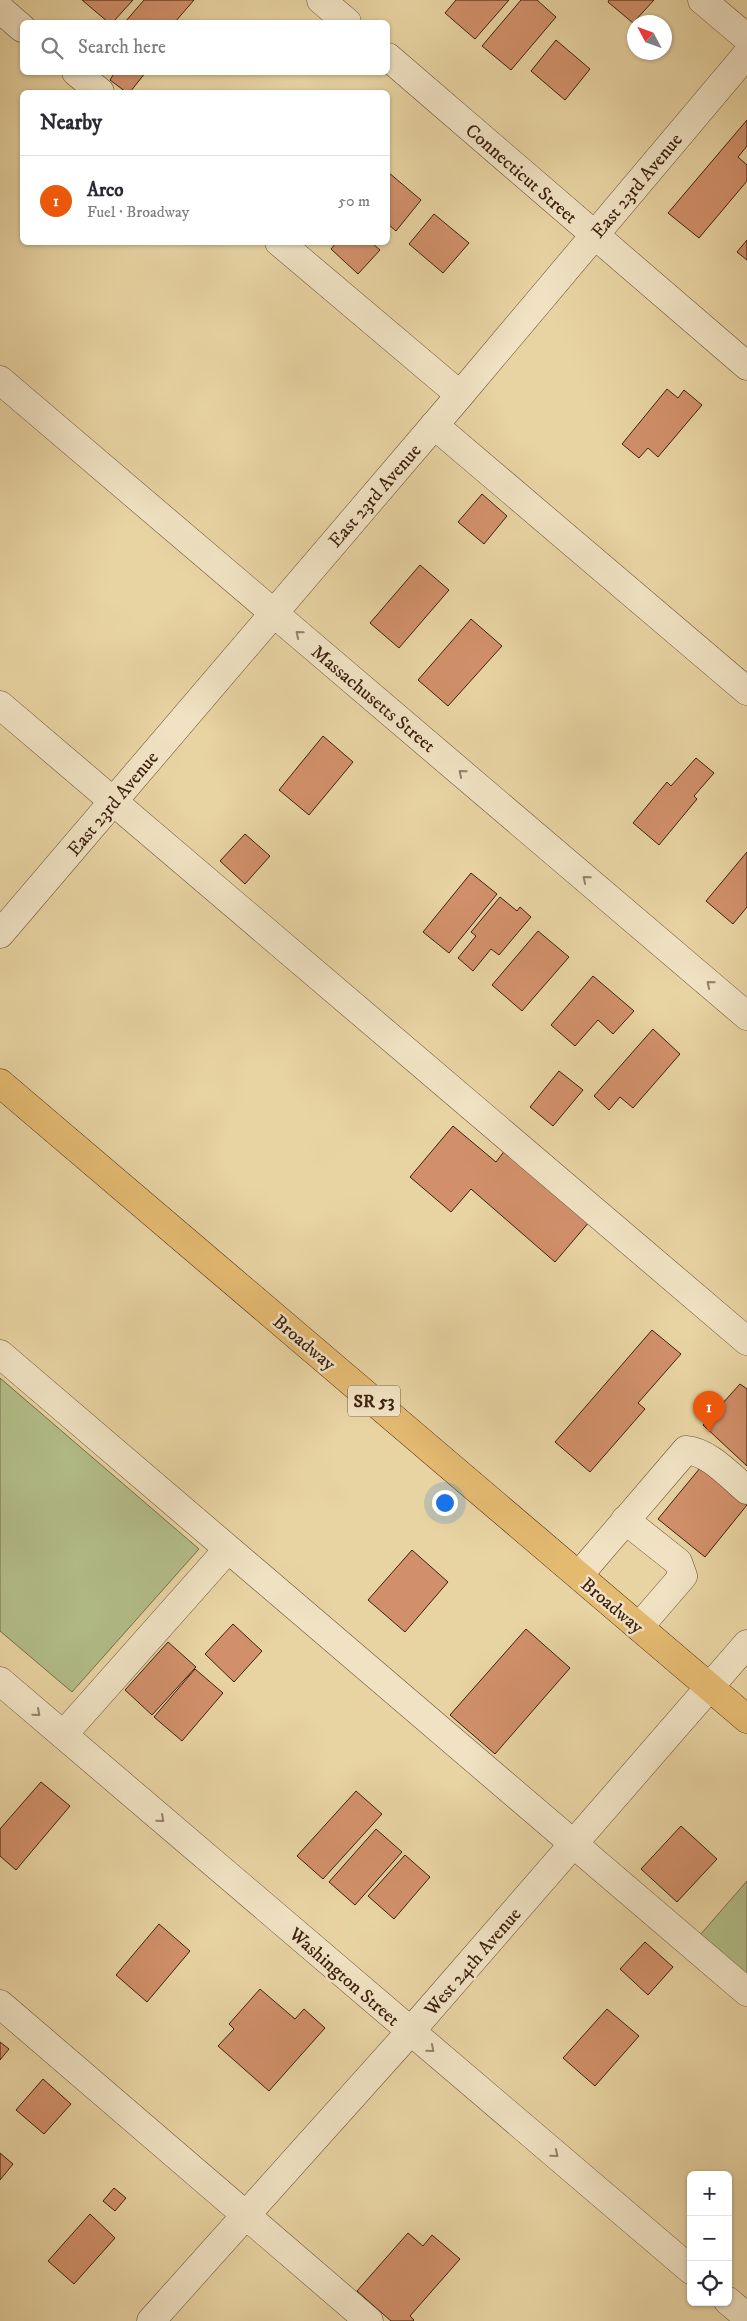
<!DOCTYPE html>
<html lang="en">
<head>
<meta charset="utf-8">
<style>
  :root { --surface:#fff; --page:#f7f7f7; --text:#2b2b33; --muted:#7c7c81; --line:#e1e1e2; --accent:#ea580c }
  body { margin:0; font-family:"IM FELL DW Pica",serif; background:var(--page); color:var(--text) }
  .controls { position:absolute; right:15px; bottom:15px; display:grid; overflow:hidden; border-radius:8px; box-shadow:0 1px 4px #0004 }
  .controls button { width:45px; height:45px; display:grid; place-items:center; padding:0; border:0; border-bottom:1px solid var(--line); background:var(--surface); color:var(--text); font:25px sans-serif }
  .compass { position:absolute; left:627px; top:15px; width:45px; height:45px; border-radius:50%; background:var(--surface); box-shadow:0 1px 4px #0004; rotate:311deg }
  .you { position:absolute; left:444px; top:1502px; width:18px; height:18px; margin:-12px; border:4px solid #fff; border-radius:50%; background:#1a73e8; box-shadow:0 0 0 8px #1a73e833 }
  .badge { display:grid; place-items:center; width:32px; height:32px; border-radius:50%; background:var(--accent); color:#fff; font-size:16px; font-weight:700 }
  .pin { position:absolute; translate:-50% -41px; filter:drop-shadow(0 1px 2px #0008) }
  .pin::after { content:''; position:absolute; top:26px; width:18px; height:15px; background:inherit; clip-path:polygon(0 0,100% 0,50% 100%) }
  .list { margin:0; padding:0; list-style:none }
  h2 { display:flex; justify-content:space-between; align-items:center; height:65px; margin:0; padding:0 20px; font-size:21px }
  h2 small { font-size:16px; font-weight:400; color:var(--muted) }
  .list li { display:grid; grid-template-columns:32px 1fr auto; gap:15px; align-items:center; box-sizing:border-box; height:90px; padding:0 20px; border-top:1px solid var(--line) }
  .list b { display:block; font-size:19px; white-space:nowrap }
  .list p { margin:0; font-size:16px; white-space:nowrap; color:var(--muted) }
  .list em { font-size:16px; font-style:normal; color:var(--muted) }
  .icon { flex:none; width:28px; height:28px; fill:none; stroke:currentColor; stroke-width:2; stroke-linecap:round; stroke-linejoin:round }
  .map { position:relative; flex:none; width:747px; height:2321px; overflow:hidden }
  .search { position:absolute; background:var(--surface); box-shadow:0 1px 4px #0004; left:20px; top:20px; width:370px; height:55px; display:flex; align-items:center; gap:12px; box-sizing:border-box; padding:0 18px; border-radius:8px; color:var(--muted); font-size:19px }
  .panel { position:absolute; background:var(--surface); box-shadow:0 1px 4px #0004; left:20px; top:90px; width:370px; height:155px; border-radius:8px }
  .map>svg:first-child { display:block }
  .green { fill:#b2bd88; stroke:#786e4c }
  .building { fill:#d1906b; stroke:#3d200f }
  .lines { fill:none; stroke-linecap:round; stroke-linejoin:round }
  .minor-casing { stroke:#684d34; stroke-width:29 }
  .major-casing { stroke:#3d200f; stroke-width:29 }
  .minor { stroke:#f0e2c3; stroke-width:28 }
  .major { stroke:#e4ba71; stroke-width:28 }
  .oneway { stroke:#968169 }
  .labels { text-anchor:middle; stroke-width:5; stroke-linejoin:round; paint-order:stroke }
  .shield { fill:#f0e2c3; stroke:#735a45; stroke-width:1 }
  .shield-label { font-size:18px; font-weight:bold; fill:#3d200f }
  .street-label { font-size:19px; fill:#3d200f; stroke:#f0e2c3 }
</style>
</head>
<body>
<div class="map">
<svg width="747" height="2321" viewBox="0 0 747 2321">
  <rect width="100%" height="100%" fill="#e8d3a2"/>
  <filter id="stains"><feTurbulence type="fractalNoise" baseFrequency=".004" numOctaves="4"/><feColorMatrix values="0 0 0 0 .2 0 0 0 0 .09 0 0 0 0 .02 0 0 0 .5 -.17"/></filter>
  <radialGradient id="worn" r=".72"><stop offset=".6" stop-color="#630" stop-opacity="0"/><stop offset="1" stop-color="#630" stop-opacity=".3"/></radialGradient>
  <path class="green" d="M0 1378 199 1549 72 1692 0 1631Z
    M747 1881V1975L700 1935Z"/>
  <path class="building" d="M82 0H133L113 22H108Z
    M144 0H194L175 22H125Z
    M456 0H509L475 39 445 13Z
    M521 0H537L556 17 511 70 482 46Z
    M609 0H654L633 23 608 2Z
    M556 40 590 69 565 100 531 71Z
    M115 72H146L130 92H126L110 80Z
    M747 120V146L738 157 747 165V181L699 238 668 213Z
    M388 172 421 200 396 231 388 224Z
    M434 214 469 243 443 273 409 244Z
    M747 240V260L737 252Z
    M337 242H371L380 250 358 274 331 249Z
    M667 389 678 398 684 390 702 405 658 457 648 448 639 458 622 444Z
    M482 494 507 516 484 544 458 522Z
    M420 565 449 590 399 648 370 623Z
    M471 619 502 646 448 706 418 680Z
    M323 736 353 762 309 815 279 790Z
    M696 758 714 773 694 796 697 799 659 845 633 823 667 782 671 786Z
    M245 834 270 856 245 884 220 861Z
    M747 852V907L733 924 706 901Z
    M471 873 497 894 449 953 423 932Z
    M500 897 517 911 520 907 531 917 499 955 491 949 473 971 458 958 476 936 471 932Z
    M538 931 569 957 522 1011 492 985Z
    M593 976 634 1011 613 1034 598 1020 575 1046 551 1025Z
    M653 1029 680 1054 633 1108 620 1097 609 1110 594 1096Z
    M559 1071 583 1090 553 1126 530 1107Z
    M453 1126 496 1162 506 1149 590 1221 555 1262 471 1189 451 1212 410 1177Z
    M652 1330 681 1354 638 1403 645 1409 590 1472 555 1442Z
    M740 1384 747 1389V1466L703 1425Z
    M705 1462 747 1496V1505L705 1557 658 1519Z
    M412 1550 448 1582 405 1632 368 1600Z
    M233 1624 262 1651 234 1682 205 1654Z
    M526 1629 570 1668 495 1754 450 1715Z
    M168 1642 196 1667 152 1715 125 1690Z
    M195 1669 223 1693 182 1741 154 1717Z
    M41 1782 70 1806 16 1870 0 1856V1829Z
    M356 1791 382 1814 323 1879 297 1856Z
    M681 1826 717 1859 677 1902 641 1869Z
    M376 1829 402 1852 355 1905 329 1882Z
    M405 1855 430 1877 394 1919 368 1896Z
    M159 1924 190 1951 147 2002 116 1975Z
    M645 1942 673 1967 648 1995 620 1969Z
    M260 1989 295 2019 304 2009 325 2028 269 2091 218 2046 234 2029 229 2024Z
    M607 2009 639 2036 595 2086 563 2058Z
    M0 2042 9 2049 0 2060Z
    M43 2079 71 2104 44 2134 16 2110Z
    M0 2153 13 2164 0 2180Z
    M114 2188 126 2198 115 2211 103 2201Z
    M90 2214 115 2238 74 2284 48 2261Z
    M408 2233 423 2246 432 2235 460 2259 410 2316 414 2320 413 2321H391L357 2291Z"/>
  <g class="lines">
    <g class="minor-casing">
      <path id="minor" d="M321 0 347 22
        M702 0 747 38
        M0 9 22 28
        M388 57 747 366
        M76 72 100 92
        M279 242 460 395
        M0 380 747 1016
        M434 425 747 691
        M0 705 747 1341
        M0 934 460 395 747 54
        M0 1354 747 1992
        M625 1520 678 1562 683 1576 639 1627
        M579 1575 686 1450C709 1452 729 1475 747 1490
        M0 1681 691 2270
        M63 1735 228 1549
        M0 2004 369 2321
        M728 2301 747 2317
        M151 2321 410 2032 747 1644"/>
    </g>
    <g class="major-casing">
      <path id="major" d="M0 1083 747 1719"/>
    </g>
    <use href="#minor" class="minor"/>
    <use href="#major" class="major"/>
  </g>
  <defs><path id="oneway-chevron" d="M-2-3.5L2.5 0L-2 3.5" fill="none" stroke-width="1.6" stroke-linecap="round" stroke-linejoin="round" transform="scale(1.25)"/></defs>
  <g class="oneway">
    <use href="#oneway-chevron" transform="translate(299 634) rotate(-140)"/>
    <use href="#oneway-chevron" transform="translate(462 773) rotate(-140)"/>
    <use href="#oneway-chevron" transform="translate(586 879) rotate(-140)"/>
    <use href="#oneway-chevron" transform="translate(710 984) rotate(-140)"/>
    <use href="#oneway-chevron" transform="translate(37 1713) rotate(41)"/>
    <use href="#oneway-chevron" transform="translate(161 1819) rotate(41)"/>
    <use href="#oneway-chevron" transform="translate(431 2049) rotate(40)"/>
    <use href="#oneway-chevron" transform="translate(555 2154) rotate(40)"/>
  </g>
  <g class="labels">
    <rect class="shield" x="348" y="1385.5" width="52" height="31" rx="4"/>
    <g class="shield-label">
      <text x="374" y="1407">SR 53</text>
    </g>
    <g class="street-label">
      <text transform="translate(522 173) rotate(41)" y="7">Connecticut Street</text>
      <text transform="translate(636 185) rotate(-50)" y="7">East 23rd Avenue</text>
      <text transform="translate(374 495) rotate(-49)" y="7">East 23rd Avenue</text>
      <text transform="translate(374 698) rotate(40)" y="7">Massachusetts Street</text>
      <text transform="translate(112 803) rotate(-50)" y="7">East 23rd Avenue</text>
      <text transform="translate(305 1342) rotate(40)" y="7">Broadway</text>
      <text transform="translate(613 1605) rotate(40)" y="7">Broadway</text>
      <text transform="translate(472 1961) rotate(-49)" y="7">West 24th Avenue</text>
      <text transform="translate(345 1976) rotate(41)" y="7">Washington Street</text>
    </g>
  </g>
  <rect width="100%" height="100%" filter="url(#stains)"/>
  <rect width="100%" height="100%" fill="url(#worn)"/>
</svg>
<div class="controls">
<button>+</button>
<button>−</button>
<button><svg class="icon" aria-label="locate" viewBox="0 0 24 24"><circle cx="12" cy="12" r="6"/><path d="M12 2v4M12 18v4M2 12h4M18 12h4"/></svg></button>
</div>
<svg class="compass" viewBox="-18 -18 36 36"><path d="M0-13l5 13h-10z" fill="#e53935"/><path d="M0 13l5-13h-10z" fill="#7c7c81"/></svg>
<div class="you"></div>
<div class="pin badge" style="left:709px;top:1432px">1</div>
<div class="search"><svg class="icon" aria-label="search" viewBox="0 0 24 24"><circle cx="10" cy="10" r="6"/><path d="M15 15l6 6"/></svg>Search here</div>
<section class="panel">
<h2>Nearby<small></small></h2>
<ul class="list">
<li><span class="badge">1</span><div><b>Arco</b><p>Fuel · Broadway</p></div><em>50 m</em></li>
</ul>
</section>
</div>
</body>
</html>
